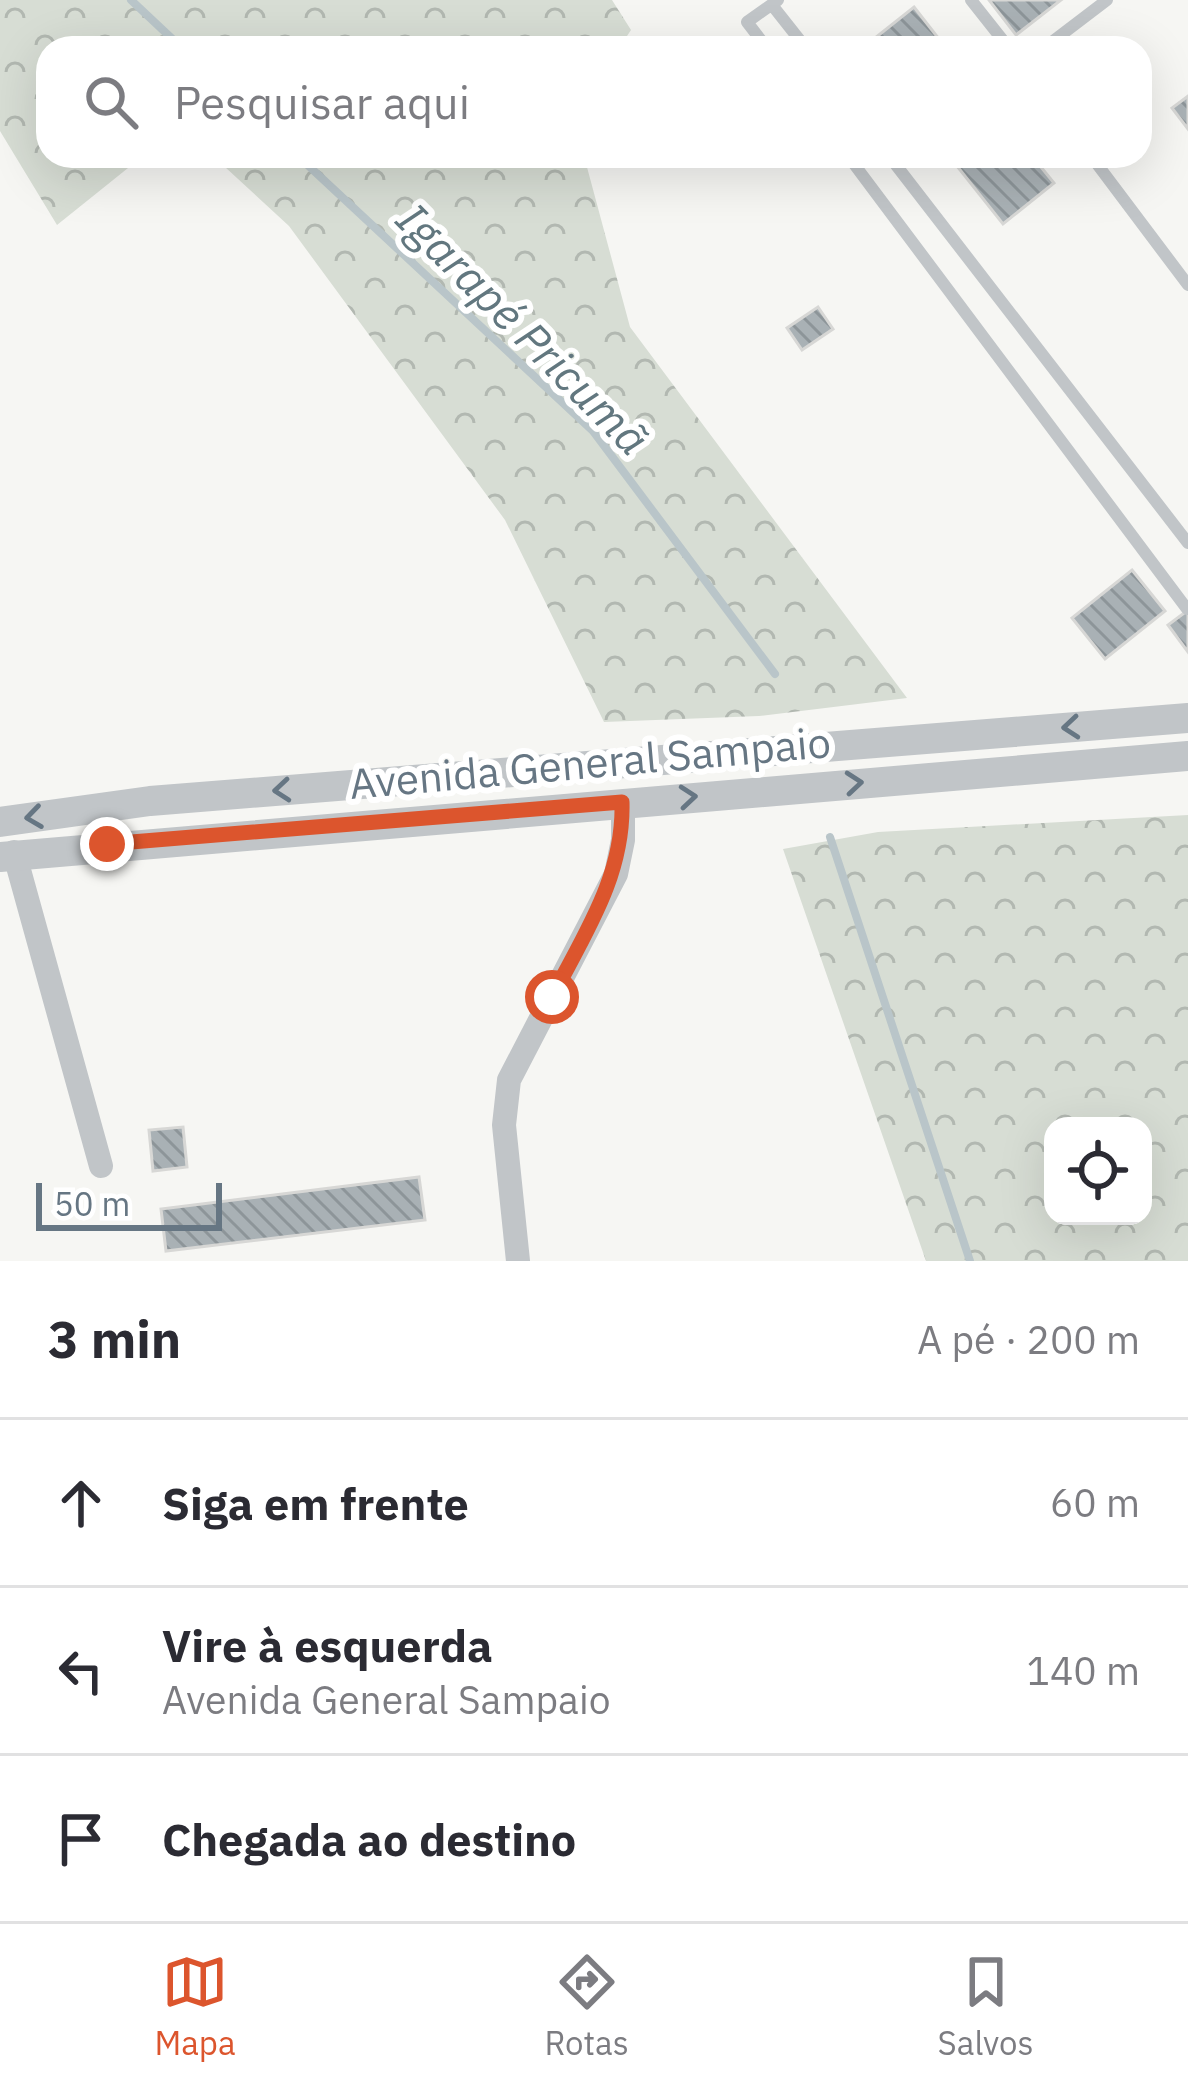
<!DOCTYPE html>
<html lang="pt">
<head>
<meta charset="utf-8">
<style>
  :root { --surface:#fff; --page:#f2f2f3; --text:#2b2b33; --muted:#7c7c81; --line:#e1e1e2; --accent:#dc552d }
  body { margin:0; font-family:"IBM Plex Sans",sans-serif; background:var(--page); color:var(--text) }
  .controls { position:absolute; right:36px; bottom:36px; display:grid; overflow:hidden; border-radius:24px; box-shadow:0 12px 48px #0002 }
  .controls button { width:108px; height:108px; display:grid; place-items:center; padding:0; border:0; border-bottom:3px solid var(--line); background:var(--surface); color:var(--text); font:60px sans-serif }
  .scale { position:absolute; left:36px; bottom:30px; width:186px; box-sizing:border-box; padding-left:12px; border:6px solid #667683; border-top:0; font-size:33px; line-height:42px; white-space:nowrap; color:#667683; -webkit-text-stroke:9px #fff; paint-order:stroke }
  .stop { position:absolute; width:36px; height:36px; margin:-27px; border:9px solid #dc552d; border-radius:50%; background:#fff }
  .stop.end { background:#dc552d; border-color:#fff; box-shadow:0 3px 12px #0008 }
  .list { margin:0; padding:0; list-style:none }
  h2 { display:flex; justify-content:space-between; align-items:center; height:156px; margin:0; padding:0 48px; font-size:51px }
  h2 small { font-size:39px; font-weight:400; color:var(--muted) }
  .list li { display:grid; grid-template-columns:78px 1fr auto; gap:36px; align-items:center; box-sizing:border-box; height:168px; padding:0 48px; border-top:3px solid var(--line) }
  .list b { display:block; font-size:45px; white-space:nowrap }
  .list p { margin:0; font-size:39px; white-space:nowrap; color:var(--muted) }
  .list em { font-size:39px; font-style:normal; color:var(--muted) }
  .icon { flex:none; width:66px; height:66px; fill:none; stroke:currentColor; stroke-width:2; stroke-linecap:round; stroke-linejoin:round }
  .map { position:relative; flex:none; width:1188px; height:1261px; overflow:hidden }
  .search { position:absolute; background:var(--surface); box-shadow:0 12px 48px #0002; left:36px; right:36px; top:36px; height:132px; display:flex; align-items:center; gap:30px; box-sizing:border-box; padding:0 42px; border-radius:36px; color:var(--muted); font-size:45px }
  .sheet { height:660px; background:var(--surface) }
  nav { display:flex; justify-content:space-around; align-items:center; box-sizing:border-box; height:168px; border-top:3px solid var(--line); background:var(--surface); font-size:33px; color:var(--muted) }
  nav a { display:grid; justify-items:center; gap:6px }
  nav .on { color:var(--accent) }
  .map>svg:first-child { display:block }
  .forest { fill:url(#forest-crowns); fill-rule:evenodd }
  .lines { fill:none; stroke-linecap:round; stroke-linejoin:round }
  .stream { stroke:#b9c5c9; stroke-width:8 }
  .building { fill:url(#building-back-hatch); stroke:#d7d7d5; stroke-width:3 }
  .service { stroke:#c1c5c8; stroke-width:12 }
  .minor { stroke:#c1c5c8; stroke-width:24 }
  .tertiary { stroke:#c1c5c8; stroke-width:30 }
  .oneway { stroke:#667683 }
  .route { stroke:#dc552d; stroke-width:15 }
  .labels { text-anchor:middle; stroke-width:12; stroke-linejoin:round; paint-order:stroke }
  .street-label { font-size:42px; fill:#667683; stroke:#fff }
  .water-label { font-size:45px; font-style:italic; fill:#62777f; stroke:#fff }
</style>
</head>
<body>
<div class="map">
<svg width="1188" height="1261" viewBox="0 0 1188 1261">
  <defs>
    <pattern id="forest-crowns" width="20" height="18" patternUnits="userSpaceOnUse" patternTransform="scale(3)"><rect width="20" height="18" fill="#d7ddd4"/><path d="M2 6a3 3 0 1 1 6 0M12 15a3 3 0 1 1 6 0" fill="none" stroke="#b2b8b1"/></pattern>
    <pattern id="building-back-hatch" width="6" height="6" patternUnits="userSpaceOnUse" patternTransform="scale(3)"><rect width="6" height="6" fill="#a9b1b5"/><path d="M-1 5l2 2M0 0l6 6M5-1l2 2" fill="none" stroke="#8d9599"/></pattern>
  </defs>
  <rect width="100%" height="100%" fill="#f6f6f3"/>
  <path class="forest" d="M0 0H612L631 30 619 48H48V156H143L57 225 0 131Z
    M213 156H584L630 327 907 698 759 716 604 722 505 520 289 226Z
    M1188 815V1261H926L783 849 878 832ZM1143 1126V1216H1053V1126Z"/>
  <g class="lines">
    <path class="stream" d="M131 0 182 48
      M298 156 593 431 775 674
      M830 837 970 1261"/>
  </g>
  <path class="building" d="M989 0H1061L1016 35Z
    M914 7 946 48H875L870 42Z
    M1188 96V129L1172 108Z
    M949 156H1032L1054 183 1003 224Z
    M818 307 833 329 802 350 787 328Z
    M1132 570 1165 611 1105 659 1072 618Z
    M1188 610V652L1168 625Z
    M183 1127 187 1167 153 1171 149 1130Z
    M419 1177 425 1220 166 1251 161 1209Z"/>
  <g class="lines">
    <path class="service" d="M971 0 1009 48
      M772 5 806 48
      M767 48 747 22 778 0
      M1044 48 1107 0
      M848 156 1187 609
      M889 156 1188 543
      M1091 156 1188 285"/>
    <path class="minor" d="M14 852 101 1166
      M518 1261 504 1125 509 1080 616 874 623 840V802"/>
    <path class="tertiary" d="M0 822 150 801 1188 718
      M0 857 1188 756"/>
  </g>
  <defs><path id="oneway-chevron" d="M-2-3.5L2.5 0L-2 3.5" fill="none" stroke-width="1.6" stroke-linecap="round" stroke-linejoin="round" transform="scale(3)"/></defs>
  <g class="oneway">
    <use href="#oneway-chevron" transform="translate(1071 727) rotate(175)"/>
    <use href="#oneway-chevron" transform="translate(854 783) rotate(-5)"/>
    <use href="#oneway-chevron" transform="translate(282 790) rotate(175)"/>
    <use href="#oneway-chevron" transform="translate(688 797) rotate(-5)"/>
    <use href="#oneway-chevron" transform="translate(34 817) rotate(172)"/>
  </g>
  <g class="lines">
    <path class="route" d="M107 844 622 802C624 876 585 933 552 997"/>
  </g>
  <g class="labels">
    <g class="street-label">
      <text transform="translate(590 763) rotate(-5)" y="15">Avenida General Sampaio</text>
    </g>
    <g class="water-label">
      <text transform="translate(523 329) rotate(45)" y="16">Igarapé Pricumã</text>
    </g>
  </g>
</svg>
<div class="controls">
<button><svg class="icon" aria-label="locate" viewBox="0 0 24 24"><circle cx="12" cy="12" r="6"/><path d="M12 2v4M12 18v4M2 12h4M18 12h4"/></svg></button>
</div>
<div class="scale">50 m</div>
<div class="stop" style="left:552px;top:997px"></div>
<div class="stop end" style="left:107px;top:844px"></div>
<div class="search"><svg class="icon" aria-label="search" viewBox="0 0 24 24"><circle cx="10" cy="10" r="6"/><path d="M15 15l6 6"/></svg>Pesquisar aqui</div>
</div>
<section class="sheet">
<h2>3 min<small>A pé · 200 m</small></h2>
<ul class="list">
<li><svg class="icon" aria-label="ahead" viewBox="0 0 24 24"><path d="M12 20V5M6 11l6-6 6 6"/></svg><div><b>Siga em frente</b></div><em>60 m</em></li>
<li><svg class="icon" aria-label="left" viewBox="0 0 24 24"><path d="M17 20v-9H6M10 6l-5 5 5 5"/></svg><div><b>Vire à esquerda</b><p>Avenida General Sampaio</p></div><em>140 m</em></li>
<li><svg class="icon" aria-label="arrive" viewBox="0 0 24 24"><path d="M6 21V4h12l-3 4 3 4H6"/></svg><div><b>Chegada ao destino</b></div></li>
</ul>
</section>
<nav>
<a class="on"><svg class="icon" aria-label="map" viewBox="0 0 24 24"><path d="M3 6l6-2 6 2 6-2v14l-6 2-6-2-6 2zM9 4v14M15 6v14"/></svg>Mapa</a>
<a><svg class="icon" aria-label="directions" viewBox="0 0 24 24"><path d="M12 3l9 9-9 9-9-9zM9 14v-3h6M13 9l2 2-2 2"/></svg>Rotas</a>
<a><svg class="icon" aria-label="saved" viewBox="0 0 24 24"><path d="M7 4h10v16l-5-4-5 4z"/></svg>Salvos</a>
</nav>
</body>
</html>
